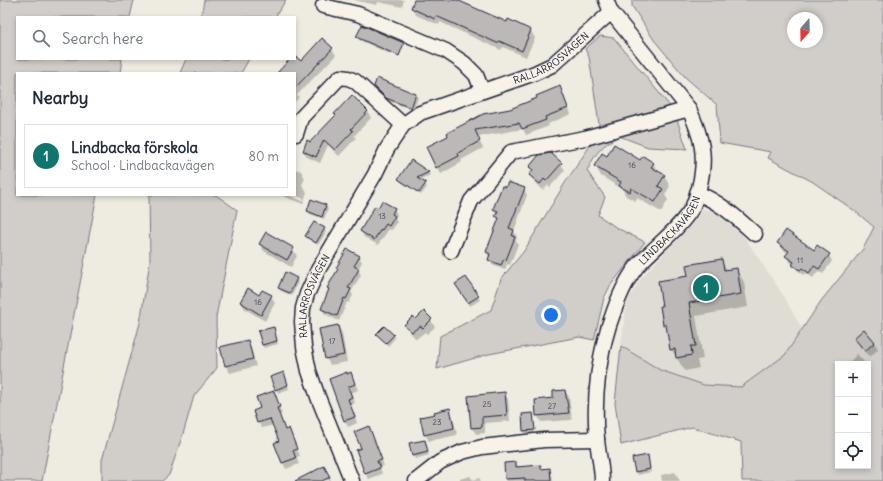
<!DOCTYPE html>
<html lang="en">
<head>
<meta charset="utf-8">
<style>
  :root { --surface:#fff; --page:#f6f6f7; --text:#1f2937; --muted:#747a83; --line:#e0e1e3; --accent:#0f766e }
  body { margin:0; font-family:Delius,sans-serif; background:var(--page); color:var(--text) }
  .controls { position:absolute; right:12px; bottom:12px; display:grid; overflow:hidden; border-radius:0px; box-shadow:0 2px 6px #0003 }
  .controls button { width:36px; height:36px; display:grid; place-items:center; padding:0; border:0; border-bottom:1px solid var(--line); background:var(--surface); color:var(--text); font:20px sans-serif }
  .compass { position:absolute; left:787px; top:12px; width:36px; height:36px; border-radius:50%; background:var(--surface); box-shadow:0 2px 6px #0003; rotate:200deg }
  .you { position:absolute; left:551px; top:315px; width:14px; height:14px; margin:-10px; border:3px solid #fff; border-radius:50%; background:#1a73e8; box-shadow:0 0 0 6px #1a73e833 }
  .badge { display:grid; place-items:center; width:26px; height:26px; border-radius:50%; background:var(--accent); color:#fff; font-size:13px; font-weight:700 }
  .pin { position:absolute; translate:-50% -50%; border:2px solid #fff; box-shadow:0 1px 4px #0006 }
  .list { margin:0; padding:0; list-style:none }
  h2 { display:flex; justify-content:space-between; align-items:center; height:52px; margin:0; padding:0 16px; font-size:17px }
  h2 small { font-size:13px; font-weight:400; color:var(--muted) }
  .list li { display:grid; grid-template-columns:26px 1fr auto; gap:12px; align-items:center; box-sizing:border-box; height:64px; margin:0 8px 8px; padding:0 8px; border:1px solid var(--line); border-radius:0px }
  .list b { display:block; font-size:15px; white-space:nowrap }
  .list p { margin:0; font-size:13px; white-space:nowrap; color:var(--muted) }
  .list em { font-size:13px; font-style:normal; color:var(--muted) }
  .icon { flex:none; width:22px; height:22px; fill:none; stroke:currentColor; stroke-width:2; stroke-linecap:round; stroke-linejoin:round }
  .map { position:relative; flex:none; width:883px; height:481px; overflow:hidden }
  .search { position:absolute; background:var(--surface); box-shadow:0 2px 6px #0003; left:16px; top:16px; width:280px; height:44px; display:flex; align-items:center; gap:10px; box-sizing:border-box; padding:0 14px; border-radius:0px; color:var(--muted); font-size:15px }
  .panel { position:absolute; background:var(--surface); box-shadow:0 2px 6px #0003; left:16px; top:72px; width:280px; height:124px; border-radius:0px }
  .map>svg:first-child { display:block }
  .built { fill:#dfdcd4 }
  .green { fill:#d1cdc9; stroke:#7a7882; fill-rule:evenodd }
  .shadow { fill:#0003 }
  .building { fill:#bbb8b7; stroke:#22223b }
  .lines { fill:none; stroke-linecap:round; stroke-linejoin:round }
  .minor-casing { stroke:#22223b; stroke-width:17 }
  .minor { stroke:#f7f3e8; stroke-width:14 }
  .labels { text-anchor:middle; stroke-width:4; stroke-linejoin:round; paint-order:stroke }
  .number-label { font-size:8px; fill:#48485a }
  .street-label { font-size:10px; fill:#22223b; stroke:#f7f3e8 }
</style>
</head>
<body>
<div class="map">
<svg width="883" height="481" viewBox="0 0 883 481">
  <rect width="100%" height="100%" fill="#eeebe1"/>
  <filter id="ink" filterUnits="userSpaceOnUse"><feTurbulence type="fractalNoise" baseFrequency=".025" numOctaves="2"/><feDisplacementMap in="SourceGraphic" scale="8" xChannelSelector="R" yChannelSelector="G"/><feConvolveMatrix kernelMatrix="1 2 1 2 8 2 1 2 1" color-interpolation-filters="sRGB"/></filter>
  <g filter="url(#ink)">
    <path class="built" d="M703 209 714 212 734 227 745 238 785 298 802 329 785 355 741 387 704 385 660 370 621 346 627 301 642 277 693 223Z"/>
    <path class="green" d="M0 0H134L130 17H17V59H122L120 73H17V195H97L42 481H0Z
      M204 0H286L275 17H201Z
      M632 0H883V481H742L741 442 692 427 621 445 615 403 621 346 660 370 704 385 741 387 785 355 821 301 863 249 874 227 855 211 813 182 768 158 771 152 720 143 717 105 685 77 654 40 632 6ZM793 18H817V42H793ZM838 364H868V466H838Z
      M600 36 614 38 674 111 687 149 648 147 619 136C601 146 596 152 587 171L605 197 598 215 617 228 645 242 610 286 604 298 594 340 579 337 489 354 437 369 440 336 491 310 501 279 524 251 565 183 600 131 589 57 585 49Z
      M186 59H249L241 73H180Z
      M149 195H216L237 210 216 317 217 368 194 396 183 434 169 475 162 481H102V460L140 323 150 261Z"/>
    <path class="shadow" d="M353 0H404L402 7 378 2 377 5Z
      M416 0H454L507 23 508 21 531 31 535 38 526 57 503 47 501 50 440 22 439 25 416 15 412 8Z
      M358 37 392 41 390 54 359 40Z
      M322 40 332 49 336 55 297 95 299 97 295 102V73H279L291 59H295V57L301 62Z
      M375 86 416 94 418 98 413 110 389 101Z
      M560 87 571 114 548 124 549 126 526 135 523 129 477 137 483 148 461 160 462 162 441 174 427 148 538 99Z
      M352 96 368 112 371 118 354 136 356 138 339 156 328 145 320 163 307 157 304 151 308 140H313L336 116 335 114Z
      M607 157 653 163 658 172 664 176 670 186 665 195 668 200 661 212 637 198 635 201 626 196 622 189 601 176 595 166Z
      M561 164 565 170 550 187 548 185 543 190 534 181 530 175 533 171 530 167Z
      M295 169 301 171 305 178 302 185 307 192 303 204 280 195H288L303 201 304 199 294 195H295Z
      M428 172 430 175 420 180 425 184 427 187 421 195 401 182 399 179Z
      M524 189 527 195 514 231 517 237 516 241 518 244 510 265 507 264 505 270 492 265 487 252 499 220 494 209Z
      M312 200 326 206 328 209 324 219 310 214 308 211Z
      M378 209H394L397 214 395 219 397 222 392 230 389 229 378 245 364 237 361 231Z
      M324 229 326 232 318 245 308 239 306 236Z
      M779 243 829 255 832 261 823 274 818 271 813 278 806 273 804 275 797 270 793 264 790 262 786 256 788 253 782 249Z
      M260 244 293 249 297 256 291 267 264 251Z
      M359 257 362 262 358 269 361 275 351 292 353 295 349 303 347 302 339 321 325 314 322 309 330 291 328 288 339 270 337 268Z
      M721 260 728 271 736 269 744 282 748 307 696 316 703 359 697 360 699 368 685 371 671 349 668 331 664 325V307L689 277Z
      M296 278 298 282 292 296 281 291 279 288Z
      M466 278 480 300 470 306 457 284Z
      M271 296 275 303 265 321 245 309 241 302Z
      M416 320H431L435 327 427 334 425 332 416 339 410 332 406 325Z
      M338 326 342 333 347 362 330 365 326 358Z
      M274 329 278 344 264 348 262 345Z
      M377 334 393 335 395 338 388 346Z
      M856 339 874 342 878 349 870 357 860 346Z
      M247 341 251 348 256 366 230 373 226 366 221 348Z
      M857 354 865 363 848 364Z
      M351 373 358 390 351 393 355 403 351 405 357 423 348 427 345 421 330 379Z
      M285 377 289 389 278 393 272 378Z
      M565 391 569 397 572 420 541 422 537 415Z
      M273 392 282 414 279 415 286 431 289 430 292 436 300 456 296 457 299 464 286 469 283 463 280 442 274 425 262 428 258 422 261 409Z
      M504 393 508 399 510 421 485 423V433L476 434 472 428Z
      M449 409 453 416 457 435 429 441 425 434 436 414Z
      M533 414 534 433 526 434 524 431Z
      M369 428 384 466 380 467 382 474 369 479 365 473 362 449Z
      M424 441 429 455 415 459 413 455Z
      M647 456 651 472 638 475 636 471Z
      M516 463 518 467 540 466 543 470 549 469 552 475 553 481H507L506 479Z
      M324 467 331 480 313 481Z
      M675 472 680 481H662L661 475Z
      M470 476 473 480 479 478 481 481H460V479Z"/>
    <path class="building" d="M414 0H457L507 22 508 19 531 30 522 51 499 41 497 43 436 16 435 19 411 8Z
      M362 25 404 43 399 56 356 37Z
      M322 38 333 48 295 88V73H277L290 59H295V56L301 61Z
      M377 78 416 94 411 108 386 98 374 86Z
      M560 86 568 108 545 117 546 120 522 129 519 123 475 130 480 141 458 153 459 156 436 168 426 147 448 136 447 133 483 114 510 109 537 98 536 96Z
      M352 95 368 111 351 129 353 131 335 150 324 140 316 157 303 151 307 140 310 142 336 115 334 114Z
      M614 144 640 160 643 156 654 163 651 167 665 175 658 186 663 189 655 202 631 188 630 192 619 186 621 182 594 166 602 153 607 156Z
      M551 153 562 163 546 181 544 179 540 184 529 175 533 170 529 167 539 155Z
      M411 160 429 172 417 178 426 183 419 193 398 179Z
      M508 182 525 188 509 228 514 230 512 236 515 237 506 260 504 259 501 265 488 260 490 254 486 252 499 218 495 216 498 211 493 209 502 186 506 187Z
      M311 199 326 205 322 217 307 211Z
      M382 201 395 208 392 214 395 216 389 226 386 224 382 230 381 229 374 240 360 231 375 206 378 208Z
      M314 222 325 228 316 243 305 236Z
      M786 230 814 250 817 245 830 254 819 269 814 266 809 273 802 268 800 270 792 265 794 262 785 256 789 251 777 243Z
      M266 232 294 248 287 260 259 244Z
      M347 249 360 256 354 266 359 269 348 288 351 289 346 299 344 298 337 316 321 309 329 289 327 288 338 269 336 268Z
      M722 259 724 270 737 268 741 294 689 303 696 346H691L692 355 676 358 675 349 670 350 666 325H663L660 306H662L658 281 688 276 686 265Z
      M285 272 297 278 290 293 278 288Z
      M466 277 479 296 468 303 455 284Z
      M248 288 259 295 262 290 272 295 261 315 240 302Z
      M424 311 432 319 423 328 420 326 412 332 404 325 413 316 416 319Z
      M338 325 344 355 325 359 319 329Z
      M384 326 394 335 386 343 376 334Z
      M274 327 277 341 262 345 258 331Z
      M864 329 875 342 865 351 854 338Z
      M248 340 253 359 225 366 220 347Z
      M284 372 288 385 275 390 270 377Z
      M347 372V374L351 372 355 384 348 387 352 397 348 399 355 417 344 421 329 379Z
      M565 390 569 413 536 416 535 400 553 398V391Z
      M274 391 280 407 277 408 285 430 289 428 297 449 293 451 296 458 282 463 274 443 279 441 270 419 257 423 253 411 260 408 256 397Z
      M505 392 507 415 482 417V427L471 428 468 396Z
      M450 408 454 428 424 435 420 417 435 414 434 412Z
      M533 413 535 430 523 431 522 414Z
      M369 426 382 460 377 461 380 468 365 474 356 450 361 448 354 432Z
      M425 440 428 452 412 456 409 443Z
      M648 455 650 469 635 472 632 458Z
      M516 462V467L541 465V469L550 468 551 481H525V478L505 479 504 463Z
      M324 466 330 477 322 481H295Z"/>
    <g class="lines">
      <g class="minor-casing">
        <g id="minor">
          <path d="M323 6 358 14 446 51 464 63 476 75 482 90"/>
          <path d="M296 134 301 118 340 77 348 78 355 81 403 125"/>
          <path d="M697 193C720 202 737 218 755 234"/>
          <path d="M451 251 471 201 511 152 585 138 689 109"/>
          <path id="s1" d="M352 481 318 397 309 371 304 347 302 322 303 308 307 294 318 270 375 174 387 149 403 125 420 113 535 73 552 65 611 12"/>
          <path d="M416 481 440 462 462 452 482 447 544 440 597 439"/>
          <path id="s2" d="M602 481C602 467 598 453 597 439 593 397 599 350 614 311 620 294 628 276 640 263 657 245 679 229 692 208 695 202 697 194 699 188 707 157 702 137 689 109L611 12 606 0"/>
        </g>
      </g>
      <use href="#minor" class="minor"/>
    </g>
  </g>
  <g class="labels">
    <g class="number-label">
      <text x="632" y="168">16</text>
      <text x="382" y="219">13</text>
      <text x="800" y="263">11</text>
      <text x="258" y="305">16</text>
      <text x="332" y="344">17</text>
      <text x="487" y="407">25</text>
      <text x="552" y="409">27</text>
      <text x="437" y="425">23</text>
    </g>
    <g class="street-label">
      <text dy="4" stroke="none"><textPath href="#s1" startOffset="555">RALLARROSVÄGEN</textPath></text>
      <text dy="4" stroke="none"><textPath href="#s2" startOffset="272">LINDBACKAVÄGEN</textPath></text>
      <text dy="4" stroke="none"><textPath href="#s1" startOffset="196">RALLARROSVÄGEN</textPath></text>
    </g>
  </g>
</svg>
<div class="controls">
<button>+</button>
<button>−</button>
<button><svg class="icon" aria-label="locate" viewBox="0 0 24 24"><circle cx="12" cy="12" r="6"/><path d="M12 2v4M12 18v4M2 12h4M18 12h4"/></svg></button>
</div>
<svg class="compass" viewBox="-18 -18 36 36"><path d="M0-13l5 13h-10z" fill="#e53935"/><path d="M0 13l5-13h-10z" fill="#747a83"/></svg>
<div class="you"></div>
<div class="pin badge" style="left:706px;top:288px">1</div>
<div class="search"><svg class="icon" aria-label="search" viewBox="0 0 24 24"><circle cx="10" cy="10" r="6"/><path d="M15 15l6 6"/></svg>Search here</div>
<section class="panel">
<h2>Nearby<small></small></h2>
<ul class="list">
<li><span class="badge">1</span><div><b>Lindbacka förskola</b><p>School · Lindbackavägen</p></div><em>80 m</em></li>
</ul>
</section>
</div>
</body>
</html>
